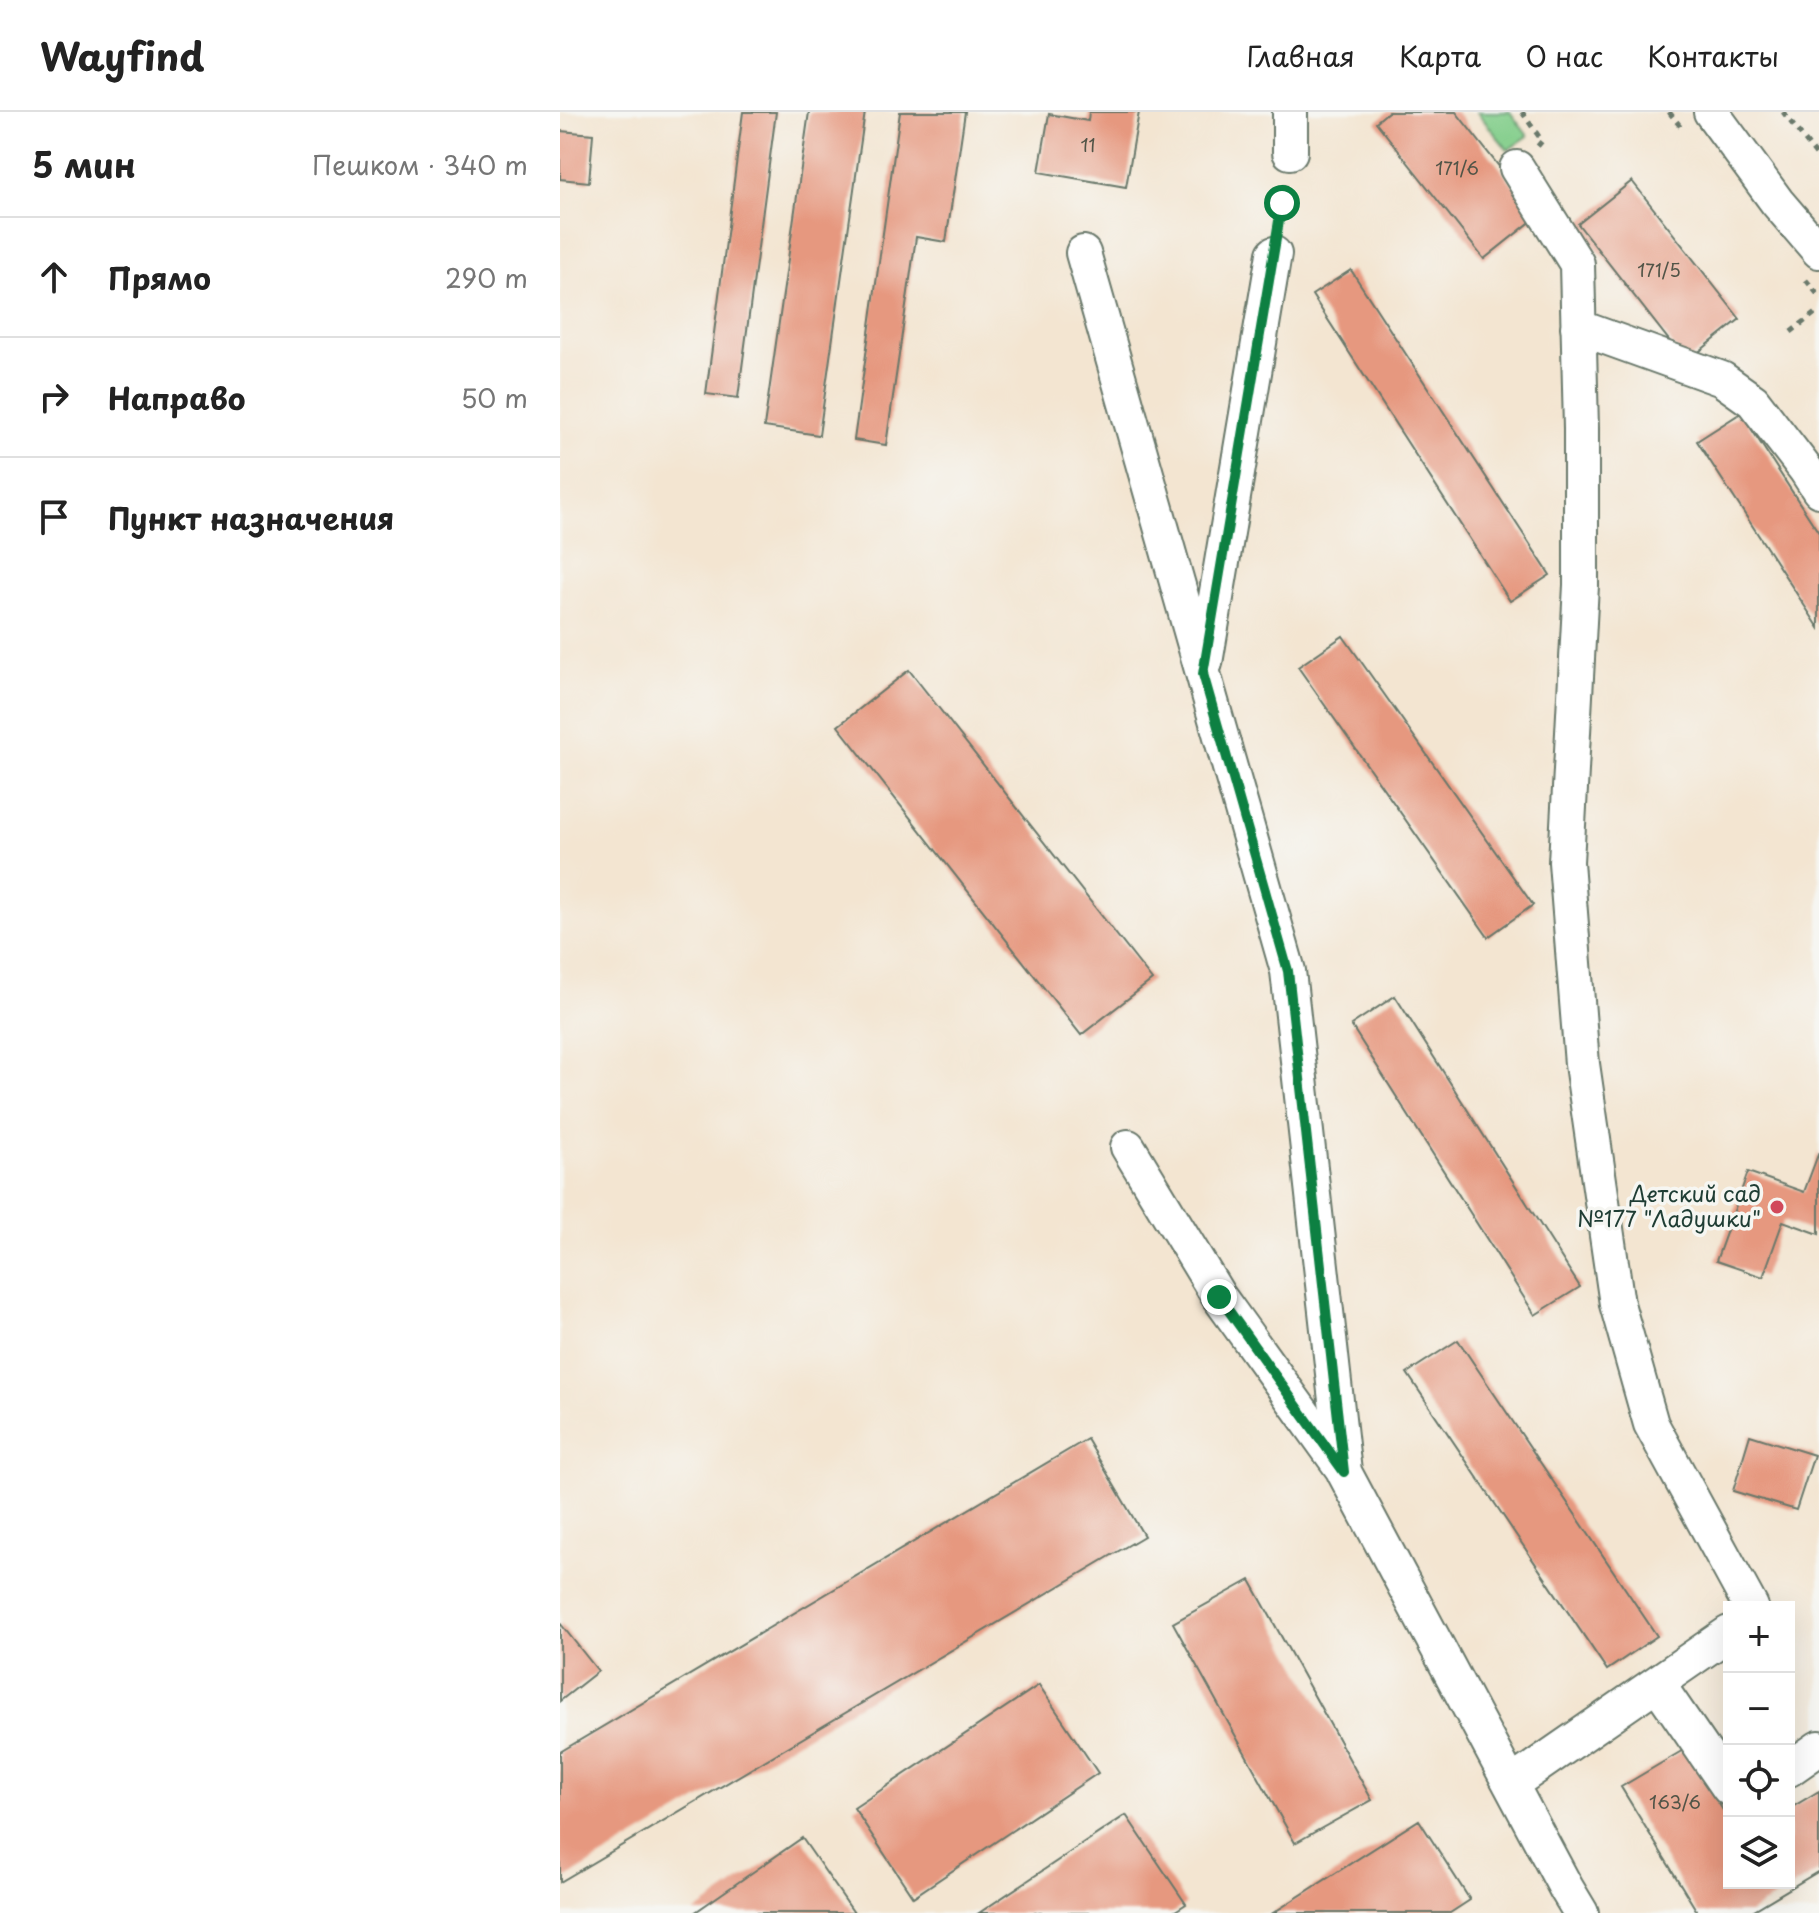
<!DOCTYPE html>
<html lang="ru">
<head>
<meta charset="utf-8">
<style>
  :root { --surface:#fff; --page:#f2f2f2; --text:#222; --muted:#767676; --line:#e0e0e0 }
  body { margin:0; font-family:"Playpen Sans",sans-serif; background:var(--page); color:var(--text) }
  .controls { position:absolute; right:24px; bottom:24px; display:grid; overflow:hidden; border-radius:0px; box-shadow:0 8px 32px #0002 }
  .controls button { width:72px; height:72px; display:grid; place-items:center; padding:0; border:0; border-bottom:2px solid var(--line); background:var(--surface); color:var(--text); font:40px sans-serif }
  .stop { position:absolute; width:24px; height:24px; margin:-18px; border:6px solid #0b8043; border-radius:50%; background:#fff }
  .stop.end { background:#0b8043; border-color:#fff; box-shadow:0 2px 8px #0008 }
  .list { margin:0; padding:0; list-style:none }
  h2 { display:flex; justify-content:space-between; align-items:center; height:104px; margin:0; padding:0 32px; font-size:34px }
  h2 small { font-size:26px; font-weight:400; color:var(--muted) }
  .list li { display:grid; grid-template-columns:52px 1fr auto; gap:24px; align-items:center; box-sizing:border-box; height:120px; padding:0 32px; border-top:2px solid var(--line) }
  .list b { display:block; font-size:30px; white-space:nowrap }
  .list em { font-size:26px; font-style:normal; color:var(--muted) }
  .icon { flex:none; width:44px; height:44px; fill:none; stroke:currentColor; stroke-width:2; stroke-linecap:round; stroke-linejoin:round }
  .map { position:relative; flex:none; width:1259px; height:1801px; overflow:hidden }
  header { display:flex; align-items:center; gap:48px; box-sizing:border-box; height:112px; padding:0 40px; background:var(--surface); border-bottom:2px solid var(--line) }
  header strong { font-size:38px }
  nav { display:flex; gap:44px; margin-inline-start:auto; font-size:28px }
  main { display:flex }
  aside { flex:1; background:var(--surface) }
  .map>svg:first-child { display:block }
  .green { fill:#83ce8b; stroke:#518660; stroke-width:2 }
  .building { fill:#e6987f }
  .lines { fill:none; stroke-linecap:round; stroke-linejoin:round }
  .minor-casing { stroke:#69786b; stroke-width:38 }
  .path { stroke:#69786b; stroke-width:5; stroke-dasharray:6 6; stroke-linecap:butt }
  .minor { stroke:#fff; stroke-width:34 }
  .route { stroke:#0b8043; stroke-width:10 }
  .poi-dot { fill:#d1495b; stroke:#f6f6f2; stroke-width:3 }
  .labels { text-anchor:middle; stroke-width:7; stroke-linejoin:round; paint-order:stroke }
  .number-label { font-size:18px; fill:#515447 }
  .poi-label { font-size:22px; fill:#1f3d34; stroke:#f6f6f2; text-anchor:end }
</style>
</head>
<body>
<header>
<strong>Wayfind</strong>
<nav><a>Главная</a><a>Карта</a><a>О нас</a><a>Контакты</a></nav>
</header>
<main>
<aside>
<h2>5 мин<small>Пешком · 340 m</small></h2>
<ul class="list">
<li><svg class="icon" aria-label="ahead" viewBox="0 0 24 24"><path d="M12 20V5M6 11l6-6 6 6"/></svg><div><b>Прямо</b></div><em>290 m</em></li>
<li><svg class="icon" aria-label="right" viewBox="0 0 24 24"><path d="M7 20v-9h11M14 6l5 5-5 5"/></svg><div><b>Направо</b></div><em>50 m</em></li>
<li><svg class="icon" aria-label="arrive" viewBox="0 0 24 24"><path d="M6 21V4h12l-3 4 3 4H6"/></svg><div><b>Пункт назначения</b></div></li>
</ul>
</aside>
<div class="map">
<svg width="1259" height="1801" viewBox="0 0 1259 1801">
  <rect width="100%" height="100%" fill="#f6f6f2"/>
  <filter id="ink" filterUnits="userSpaceOnUse"><feTurbulence type="fractalNoise" baseFrequency=".0125" numOctaves="2"/><feDisplacementMap in="SourceGraphic" scale="16" xChannelSelector="R" yChannelSelector="G"/><feConvolveMatrix kernelMatrix="1 2 1 2 8 2 1 2 1" color-interpolation-filters="sRGB"/></filter>
  <filter id="wash" filterUnits="userSpaceOnUse"><feTurbulence type="fractalNoise" baseFrequency=".006" numOctaves="4" result="noise"/><feDisplacementMap in="SourceGraphic" scale="32" xChannelSelector="R" yChannelSelector="G"/><feGaussianBlur stdDeviation="1.8" result="paint"/><feColorMatrix in="noise" values="0 0 0 0 0 0 0 0 0 0 0 0 0 0 0 0 0 1.4 0 .05"/><feComposite in="paint" operator="in"/></filter>
  <g filter="url(#wash)">
    <rect width="100%" height="100%" fill="#f3e5d1"/>
    <path class="green" d="M917 0H950L968 24 948 38Z"/>
    <g id="blocks">
      <path class="building" d="M183 0H216L178 286 146 282Z
        M249 0H305L259 323 204 315Z
        M340 0H405L386 130 356 125 326 333 294 328Z
        M529 0H579L566 75 479 60 489 2 528 9Z
        M828 0H896L978 104 924 147 816 10Z
        M0 19 33 22 29 70 0 67Z
        M1072 69 1180 207 1126 250 1018 112Z
        M791 158 990 463 950 489 752 183Z
        M1181 301 1259 421V516L1137 329Z
        M783 524 973 793 928 825 738 555Z
        M349 558 592 868 521 923 278 614Z
        M835 884 1020 1175 975 1203 791 913Z
        M1259 1040V1122L1223 1109 1203 1165 1156 1149 1188 1060 1244 1080Z
        M898 1228 1097 1524 1047 1558 847 1261Z
        M1190 1323 1254 1343 1236 1398 1173 1379Z
        M527 1327 584 1424 0 1770V1640Z
        M690 1468 812 1688 735 1731 613 1511Z
        M0 1511 38 1559 0 1589Z
        M479 1573 538 1661 353 1785 294 1696Z
        M1125 1637 1169 1708V1771H1229V1697L1259 1679V1759L1189 1801H1138L1061 1675Z
        M566 1703 626 1792 612 1801H419Z
        M859 1708 910 1788 890 1801H713Z
        M242 1726 294 1801H134Z"/>
    </g>
  </g>
  <g filter="url(#ink)">
    <use href="#blocks" fill-opacity="0" stroke="#69786b" stroke-width="2"/>
    <g class="lines">
      <g class="minor-casing">
        <path id="minor" d="M730 0V40
          M1151 0 1217 90 1259 139
          M957 56 1017 152 1021 317V473L1006 750 1022 952 1057 1192 1091 1312 1191 1495
          M523 141 728 859 784 1360 1006 1776 1021 1801
          M1018 215 1162 267 1193 289 1246 358 1259 378
          M645 551 714 142
          M568 1035 659 1185 782 1356
          M1097 1571 1169 1676
          M1229 1657 1259 1636
          M951 1672 1169 1521"/>
      </g>
      <path class="path" d="M962 0 982 29 977 35
        M1109 0 1121 15
        M1223 0 1259 47
        M719 114 726 69
        M1246 168 1259 184
        M1231 220 1259 198"/>
      <use href="#minor" class="minor"/>
    </g>
  </g>
  <g class="lines" filter="url(#ink)">
    <path class="route" d="M659 1185 784 1360 728 859 643 562 722 91"/>
  </g>
  <circle class="poi-dot" cx="1217" cy="1095" r="8"/>
  <g class="labels">
    <g class="number-label">
      <text x="528" y="40">11</text>
      <text x="897" y="63">171/6</text>
      <text x="1099" y="165">171/5</text>
      <text x="1115" y="1697">163/6</text>
    </g>
    <g class="poi-label">
      <text x="1201" y="1090">Детский сад<tspan x="1201" dy="25">№177 "Ладушки"</tspan></text>
    </g>
  </g>
</svg>
<div class="controls">
<button>+</button>
<button>−</button>
<button><svg class="icon" aria-label="locate" viewBox="0 0 24 24"><circle cx="12" cy="12" r="6"/><path d="M12 2v4M12 18v4M2 12h4M18 12h4"/></svg></button>
<button><svg class="icon" aria-label="layers" viewBox="0 0 24 24"><path d="M12 4l9 5-9 5-9-5zM3 14l9 5 9-5"/></svg></button>
</div>
<div class="stop" style="left:722px;top:91px"></div>
<div class="stop end" style="left:659px;top:1185px"></div>
</div>
</main>
</body>
</html>
